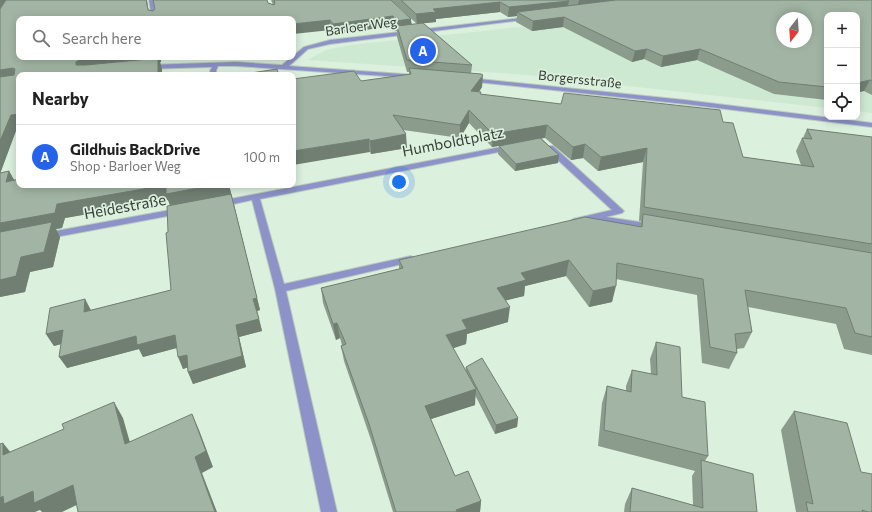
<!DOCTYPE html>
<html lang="en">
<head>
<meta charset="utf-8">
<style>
  :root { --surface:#fff; --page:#f2f2f2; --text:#222; --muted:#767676; --line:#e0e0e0; --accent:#2563eb }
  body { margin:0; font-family:Commissioner,sans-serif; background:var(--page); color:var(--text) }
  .controls { position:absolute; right:12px; top:12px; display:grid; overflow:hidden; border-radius:8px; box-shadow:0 2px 10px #0003 }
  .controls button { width:36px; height:36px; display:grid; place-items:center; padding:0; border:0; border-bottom:1px solid var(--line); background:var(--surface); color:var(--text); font:20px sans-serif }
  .compass { position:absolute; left:776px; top:12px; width:36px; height:36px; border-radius:50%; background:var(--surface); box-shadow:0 2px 10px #0003; rotate:197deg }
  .you { position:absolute; left:399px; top:182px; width:14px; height:14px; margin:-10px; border:3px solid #fff; border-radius:50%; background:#1a73e8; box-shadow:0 0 0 6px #1a73e833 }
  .badge { display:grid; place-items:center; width:26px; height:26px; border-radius:50%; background:var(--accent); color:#fff; font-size:13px; font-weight:700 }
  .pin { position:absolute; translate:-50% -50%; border:2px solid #fff; box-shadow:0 1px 4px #0006 }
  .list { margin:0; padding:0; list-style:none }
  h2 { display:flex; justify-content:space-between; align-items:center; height:52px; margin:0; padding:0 16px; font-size:17px }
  h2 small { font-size:13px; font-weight:400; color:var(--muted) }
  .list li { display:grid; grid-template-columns:26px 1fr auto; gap:12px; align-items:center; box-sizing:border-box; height:64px; padding:0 16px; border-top:1px solid var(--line) }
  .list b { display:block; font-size:15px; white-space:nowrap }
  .list p { margin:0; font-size:13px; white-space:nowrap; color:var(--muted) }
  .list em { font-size:13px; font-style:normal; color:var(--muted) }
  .icon { flex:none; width:22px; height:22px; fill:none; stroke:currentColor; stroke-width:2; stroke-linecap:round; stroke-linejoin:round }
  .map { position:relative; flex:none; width:872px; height:512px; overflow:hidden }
  .search { position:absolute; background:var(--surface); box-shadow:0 2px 10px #0003; left:16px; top:16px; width:280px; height:44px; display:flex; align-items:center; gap:10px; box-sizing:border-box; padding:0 14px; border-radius:8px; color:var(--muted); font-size:15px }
  .panel { position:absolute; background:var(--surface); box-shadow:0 2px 10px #0003; left:16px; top:72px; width:280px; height:116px; border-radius:8px }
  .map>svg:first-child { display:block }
  .built { fill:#cee9d1; fill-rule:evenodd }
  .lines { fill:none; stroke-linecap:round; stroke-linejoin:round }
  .minor-casing { stroke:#bbccbd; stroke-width:2 }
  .minor { fill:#8d92c8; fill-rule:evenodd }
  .wall { fill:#8b9c8d }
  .shaded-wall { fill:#717f73 }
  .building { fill:#a2b5a4; stroke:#717f73; fill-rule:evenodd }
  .labels { text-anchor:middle; stroke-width:3.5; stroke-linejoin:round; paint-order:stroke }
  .far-street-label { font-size:13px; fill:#363e37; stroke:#dcf0de }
  .street-label { font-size:15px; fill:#363e37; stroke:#dcf0de }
</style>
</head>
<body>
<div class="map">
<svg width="872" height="512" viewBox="0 0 872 512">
  <rect width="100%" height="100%" fill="#dcf0de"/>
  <path class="built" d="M872 0V113L857 111V15H827V108L527 75 308 60 326 50 350 45 649 13ZM782 18H806V42H782Z"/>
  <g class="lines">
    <g class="minor-casing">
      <path id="minor" d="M149 0H153L156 19H152Z
        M529 17 531 19 330 44 308 49 289 66 417 75V77L415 78 236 66H218L216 71 217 75H211L210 71 212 67 147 69 144 67 147 65 236 62 282 65 304 47 330 40Z
        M469 78 685 100 872 123V127L685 104 467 81 466 80Z
        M511 145 515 147 514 149 260 199 284 284 411 256 416 259 411 262 286 291 337 512H321L275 289 252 200 220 207 216 204 220 201Z
        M547 146H553L624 211 622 213 606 217 653 224 656 225 658 227 656 229 653 230 594 219 576 224 573 223 571 221 573 219 612 210 547 150Z
        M181 208 184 209 186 211 184 213 45 239 40 236 45 233Z"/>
    </g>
    <use href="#minor" class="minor"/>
  </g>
  <path class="wall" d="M0 0 149 10 153 11 268 3 273 5 271 0H391L412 24H417L391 0H872V95L864 91 827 15V100L774 94 697 60 661 67 644 59 632 62 563 27 532 31 516 22 517 16 508 17 500 12 436 19V22L423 23 472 65 471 74 482 87 479 92 481 94 561 104 723 122 743 157 801 165 796 151 802 138H803L807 129 872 137V355L844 349 836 324 748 307 752 332 744 348 737 349V353L729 369 702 363 697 295 616 279 612 302 589 307 566 276 525 286 524 296 506 300 508 322 467 334 466 344 453 348 465 371 466 367 518 418 517 427 495 434 475 395V405L431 419 455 476 481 501 480 512H393L371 440 344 361 341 346 342 345 340 338 336 340 323 303 321 288 399 269V260L640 226 641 221H639L643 162 598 171 583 158 571 160 545 138H541L559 155 558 163 515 171 498 154 499 146 533 140 492 147 469 123 460 138 403 130 407 148 371 154 370 152 361 81 409 74V72H407L397 37V31H395L394 26 334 34 331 30 293 19H19L161 62H160L162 69V75H19V127L17 128 0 173 9 171 14 180 19 185H229L260 310 257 311 262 331 239 337 246 367 193 384 188 372V367L183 369 177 348 143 357 139 349 67 368 61 344 54 346 46 334 85 299 91 310 171 290 168 232 170 205 168 200 65 218 62 228 56 229 60 237 53 267 30 272 25 292 0 297Z
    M656 342 682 397 708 456 705 461 757 512H624L625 504 632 488 693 505 692 476 695 471 598 446 602 403 607 386 626 391V386L632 370 651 374 650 359Z
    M794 411 861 472 872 512H796L781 430Z"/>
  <path class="shaded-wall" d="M0 0H10L0 16Z
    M146 0H147L150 19 148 10Z
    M579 0H660L577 8Z
    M569 1 567 10 517 12V16L508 17 509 7Z
    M500 2V12L436 19V22L417 24 416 14 433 9Z
    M393 16 394 26 334 34 333 24Z
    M564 17 563 27 532 31 533 21Z
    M411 19 412 29 397 26V31H395V21Z
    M330 20 331 30 293 34V24Z
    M647 49 644 59 632 62 635 51Z
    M700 49 697 60 661 67 663 56Z
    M107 57H161V62H160L162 69V75L80 74 76 62 79 60Z
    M13 68 19 80 0 83V70Z
    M483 75 482 87 471 103V91Z
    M870 80 864 91 857 93V83Z
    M469 110V123L460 138V125Z
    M19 114V127L17 128 0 174V141L11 115Z
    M547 125 545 138 492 147 493 134Z
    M406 134 407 148 371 154 370 141Z
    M369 139 370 152 293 165V151Z
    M585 144 583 158 571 160 573 147Z
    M647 148 643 162 598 171 601 157Z
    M559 155 558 163 515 171 516 164Z
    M9 171 17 185 6 182Z
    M166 185H229L260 310 257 311 262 331 239 337 246 367 193 384 188 372 171 208 168 200 65 218 62 228 56 229 60 237 53 267 30 272 25 292 0 297V223L57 204Z
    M569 260 566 276 525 286 524 296 496 303 497 288 521 273Z
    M616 286 612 302 589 307 593 291Z
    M85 299 91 311 84 312Z
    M510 307 508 322 467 334 466 344 445 351 446 335 462 320Z
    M337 323 340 338 336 340 333 324Z
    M63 330 69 342 54 346 46 334Z
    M175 335 180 347 143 357 139 349 67 368 59 357 136 336Z
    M187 355 192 366 183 369 178 357Z
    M476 389 475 405 425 421V406Z
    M114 402 123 418 135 460 125 444Z
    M192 414 199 430 213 467 202 473 217 512H215L195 457Z
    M518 418 517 427 495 434 496 425Z
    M3 443 16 459 3 455Z
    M73 485 85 501 62 512H42L40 510 35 512H0V498L3 496Z
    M481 501 480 512H456V510Z"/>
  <path class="building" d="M6 0H146L148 10 153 11 155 9 153 0H267L268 3 274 5 275 3 274 0H391L411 19 395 21 393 16 333 24 330 20 293 24V19H19V57H107L79 60 76 62V65H86L158 58V75H19V114L11 115 0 141V77L14 75 15 69 13 68 0 70V9Z
    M401 0H567L569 1 509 7 500 2 433 9 436 12 416 14Z
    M616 0H872V81L870 80 857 83V15H827V87L779 82 700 49 663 56 647 49 635 51 564 17 533 21 517 12ZM782 18H806V42H782Z
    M423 23 472 65 407 60 397 26Z
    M409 68 481 74 483 75 471 91 481 92 480 94 561 104 564 93 720 110 723 122 733 123 743 157 814 167 802 138 812 139 807 129 872 137V244L644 207 647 148 601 157 585 144 573 147 547 125 493 134 469 110 460 125 393 115 406 134 370 141 369 139 293 151V79L354 71 361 81 411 74Z
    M277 69 279 75H252L251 73Z
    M540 138 559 155 516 164 499 146Z
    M9 171 6 182 19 179V185H214L166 194V185L57 204 55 213 0 223V173Z
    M231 194 257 298 253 299 259 319 236 325 242 356 188 372 187 355 178 357 175 335 137 345 136 336 59 357 63 330 46 334 50 308 85 299 84 312 171 290 166 233 168 232 167 206Z
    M643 214 872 253V337L855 333 846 308 745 290 752 332 735 334 737 353 710 347 703 279 617 263 616 286 593 291 569 260 521 273 526 280 497 288 510 307 462 320 467 329 446 335 476 389 425 406 455 476 468 471 481 501 456 510 457 512H396L369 424 341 346 346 344 337 323 333 324 321 288 403 268 399 260 585 217 642 227Z
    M52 222 44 252 21 257 16 276 0 280V232Z
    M656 342 680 347 682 397 705 402 708 456 604 430 607 386 631 392 632 370 657 375Z
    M482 358 518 418 496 425 466 367Z
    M114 402 125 444 192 414 206 451 195 457 215 512H78L73 485 34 503 33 491 4 504 3 496 0 498V444L3 443V455L64 429 62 424Z
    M794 411 847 423 861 472 872 474V512H868L862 510 863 512H808L806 502 813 504Z
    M701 460 753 474 757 512H630L632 488 703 508Z"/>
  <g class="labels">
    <g class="far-street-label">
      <text transform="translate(361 26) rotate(-8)" y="5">Barloer Weg</text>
      <text transform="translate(580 79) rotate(6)" y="5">Borgersstraße</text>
    </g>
    <g class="street-label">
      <text transform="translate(453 142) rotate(-11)" y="5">Humboldtplatz</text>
      <text transform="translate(125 207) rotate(-10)" y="5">Heidestraße</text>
    </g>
  </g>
</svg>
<div class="controls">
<button>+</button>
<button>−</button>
<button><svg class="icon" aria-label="locate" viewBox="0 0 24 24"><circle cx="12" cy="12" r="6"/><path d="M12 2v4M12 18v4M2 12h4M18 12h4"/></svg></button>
</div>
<svg class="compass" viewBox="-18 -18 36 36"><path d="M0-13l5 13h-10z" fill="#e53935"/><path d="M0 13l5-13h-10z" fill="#767676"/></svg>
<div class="you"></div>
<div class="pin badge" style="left:423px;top:51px">A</div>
<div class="search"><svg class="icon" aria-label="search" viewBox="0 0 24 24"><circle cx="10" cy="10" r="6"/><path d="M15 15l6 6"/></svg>Search here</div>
<section class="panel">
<h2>Nearby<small></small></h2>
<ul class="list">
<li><span class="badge">A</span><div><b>Gildhuis BackDrive</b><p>Shop · Barloer Weg</p></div><em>100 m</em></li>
</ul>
</section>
</div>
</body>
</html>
